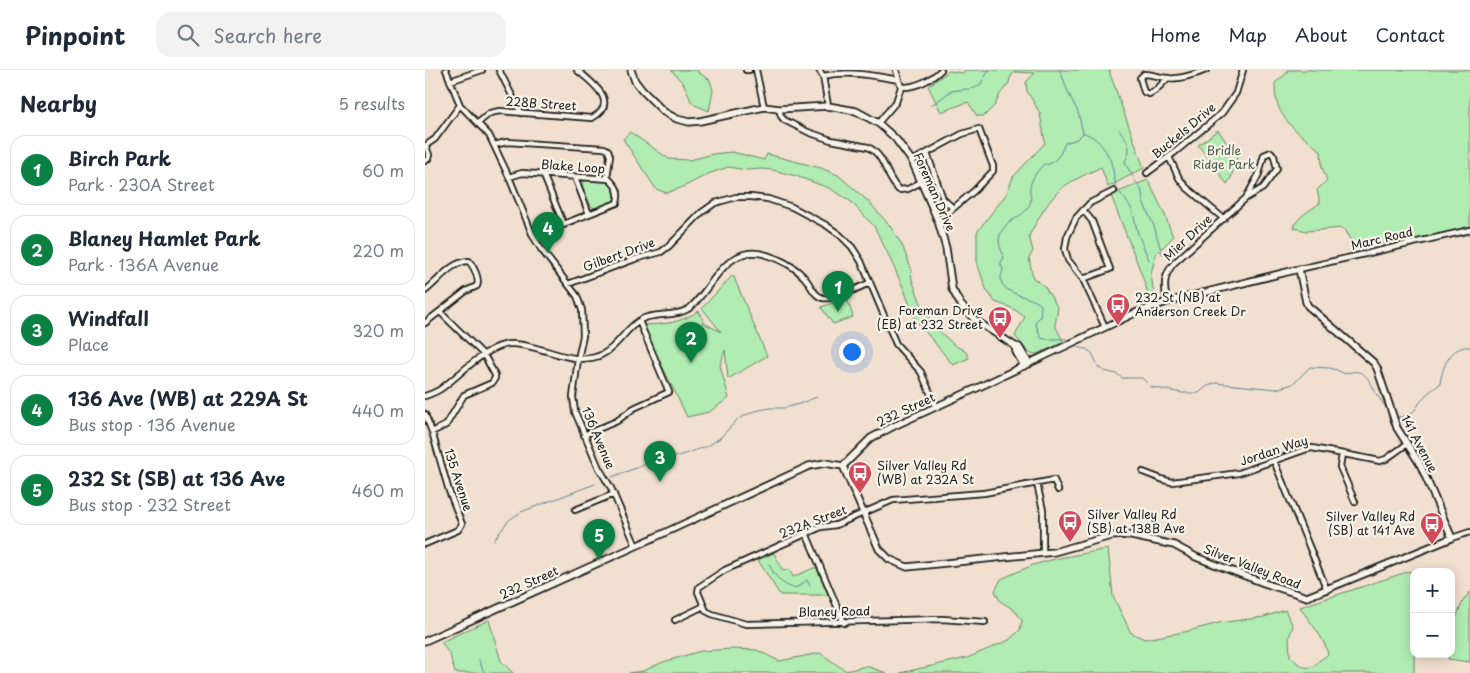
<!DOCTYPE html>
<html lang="en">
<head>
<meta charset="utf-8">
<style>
  :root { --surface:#fff; --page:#f2f2f3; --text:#1f2937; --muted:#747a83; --line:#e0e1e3; --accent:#0b8043 }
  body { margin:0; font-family:"Playpen Sans",sans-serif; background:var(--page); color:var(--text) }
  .controls { position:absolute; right:15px; bottom:15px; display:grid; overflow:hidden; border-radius:10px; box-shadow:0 2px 12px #0003 }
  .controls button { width:45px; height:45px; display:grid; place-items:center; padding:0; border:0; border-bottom:1px solid var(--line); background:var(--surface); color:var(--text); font:25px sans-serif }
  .you { position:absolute; left:426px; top:281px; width:18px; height:18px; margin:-12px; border:4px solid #fff; border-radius:50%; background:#1a73e8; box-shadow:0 0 0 8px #1a73e833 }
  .badge { display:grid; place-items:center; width:32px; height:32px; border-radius:50%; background:var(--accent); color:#fff; font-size:16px; font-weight:700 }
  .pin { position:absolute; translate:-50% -41px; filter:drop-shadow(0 1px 2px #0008) }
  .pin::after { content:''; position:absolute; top:26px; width:18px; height:15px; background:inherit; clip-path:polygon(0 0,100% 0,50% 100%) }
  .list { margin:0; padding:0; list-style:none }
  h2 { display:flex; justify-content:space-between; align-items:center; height:65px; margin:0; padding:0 20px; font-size:21px }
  h2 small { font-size:16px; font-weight:400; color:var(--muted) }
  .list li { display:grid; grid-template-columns:32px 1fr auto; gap:15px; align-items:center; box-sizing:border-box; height:70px; margin:0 10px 10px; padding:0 10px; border:1px solid var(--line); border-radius:15px }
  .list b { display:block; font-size:19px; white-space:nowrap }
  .list p { margin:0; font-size:16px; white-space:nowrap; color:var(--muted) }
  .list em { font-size:16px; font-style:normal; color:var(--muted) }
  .icon { flex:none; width:28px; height:28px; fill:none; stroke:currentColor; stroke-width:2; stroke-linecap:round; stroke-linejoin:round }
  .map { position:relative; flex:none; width:1045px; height:603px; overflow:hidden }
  header { display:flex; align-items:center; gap:30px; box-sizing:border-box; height:70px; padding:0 25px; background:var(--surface); border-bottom:1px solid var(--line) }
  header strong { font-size:24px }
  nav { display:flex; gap:28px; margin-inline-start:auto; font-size:18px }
  .search { width:350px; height:45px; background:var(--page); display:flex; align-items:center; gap:12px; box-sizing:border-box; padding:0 18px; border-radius:15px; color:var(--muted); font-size:19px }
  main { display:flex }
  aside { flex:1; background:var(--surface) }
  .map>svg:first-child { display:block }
  .green { fill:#b1ecb2; stroke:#668467 }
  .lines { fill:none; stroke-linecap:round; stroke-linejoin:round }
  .stream { stroke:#618199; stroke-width:1 }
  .minor-casing { stroke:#1c1c1c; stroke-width:8 }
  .tertiary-casing { stroke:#1c1c1c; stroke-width:9 }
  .minor { stroke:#f7f3e8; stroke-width:4.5 }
  .tertiary { stroke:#f7f3e8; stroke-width:5.5 }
  .labels { text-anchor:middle; stroke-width:4.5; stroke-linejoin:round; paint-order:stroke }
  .street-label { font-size:12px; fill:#1c1c1c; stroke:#f7f3e8 }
  .park-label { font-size:12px; fill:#495a49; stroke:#f7f3e8 }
  .poi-label { font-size:12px; fill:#1c1c1c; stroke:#f7f3e8; text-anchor:start }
</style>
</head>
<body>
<header>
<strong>Pinpoint</strong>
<div class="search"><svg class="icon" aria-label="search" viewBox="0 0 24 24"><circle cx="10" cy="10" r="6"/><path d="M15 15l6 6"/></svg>Search here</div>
<nav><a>Home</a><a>Map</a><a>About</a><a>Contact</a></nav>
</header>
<main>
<aside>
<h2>Nearby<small>5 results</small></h2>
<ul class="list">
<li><span class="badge">1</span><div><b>Birch Park</b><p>Park · 230A Street</p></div><em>60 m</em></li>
<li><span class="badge">2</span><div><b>Blaney Hamlet Park</b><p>Park · 136A Avenue</p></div><em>220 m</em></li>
<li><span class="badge">3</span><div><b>Windfall</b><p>Place</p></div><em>320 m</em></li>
<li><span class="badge">4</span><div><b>136 Ave (WB) at 229A St</b><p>Bus stop · 136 Avenue</p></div><em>440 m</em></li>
<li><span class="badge">5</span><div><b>232 St (SB) at 136 Ave</b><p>Bus stop · 232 Street</p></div><em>460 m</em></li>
</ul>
</aside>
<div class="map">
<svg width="1045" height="603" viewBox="0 0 1045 603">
  <rect width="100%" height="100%" fill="#f1e0cf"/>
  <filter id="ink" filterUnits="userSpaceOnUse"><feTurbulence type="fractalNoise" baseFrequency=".02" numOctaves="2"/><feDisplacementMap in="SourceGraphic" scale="10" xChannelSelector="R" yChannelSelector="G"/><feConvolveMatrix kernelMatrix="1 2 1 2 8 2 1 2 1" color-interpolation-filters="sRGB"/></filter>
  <g filter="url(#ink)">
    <path class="green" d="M246 0H272L274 3 285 10 288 21 284 41 270 35 266 31 259 14Z
      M541 0H685V4L719 98 683 117 676 97C664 103 652 108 641 115 625 126 613 149 604 166L608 181 604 188 608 208 620 217 633 238 630 255 639 273 611 284 604 283 590 266 600 247 587 238 570 232 561 219 552 193V162L582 123 588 107 620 73 615 43 602 21 601 12 610 3 589 2 585 8 584 13 575 24 570 35 559 46H552L543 32 516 42 503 16 524 1 537 3Z
      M862 0H1045V160L1007 168 929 176 918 158 882 161 869 158C871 147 886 140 895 133L892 120 902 110 897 97 896 81C879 67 858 54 852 32 850 26 850 19 850 13L862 3Z
      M793 60 801 72 813 84 806 108 802 114 773 75Z
      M205 62 244 89 265 90 288 84 307 82 339 90 342 84 396 98 413 105 444 132 465 156 477 175 486 198 487 210 497 236 510 257 528 274 541 282 544 288 528 295 490 249 480 222 463 184 449 156 424 130 404 118 371 106 348 100 337 99 321 100 303 97 283 104 258 117 242 123 231 119 198 69Z
      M162 110C180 110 182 106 191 125L187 133 170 138 166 136 157 115 159 111Z
      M723 110 740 145 748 167 731 184 726 204 729 225 724 227C714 193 698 159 686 125Z
      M308 205 342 286 303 309 300 280 295 296 304 328 284 342 262 347 226 273 218 262 220 255C241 254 255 253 274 241L279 253 296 262 277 238Z
      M422 228 428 247 408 254 396 237Z
      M683 479 688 526 706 563 720 569 759 562 794 553 839 547 860 540 868 556 864 567 865 586C875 596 883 603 894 591 897 588 901 587 903 584 897 563 886 555 875 537L985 501 989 506V603H475L542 588 584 570 595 560 597 550 589 540 575 531 570 521 576 509 608 495 634 488Z
      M349 483 358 501 364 499 368 507 391 497 403 525H355L333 490Z
      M1045 522V592L1023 589 1024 584H1026L1031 548 1038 531Z
      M64 550 76 591 88 603H30L25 585 16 572Z
      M306 579 332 580 354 591 395 583 421 601 441 596 462 603H204L218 601 238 592 276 581Z"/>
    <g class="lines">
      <path class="stream" d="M635 0 643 22 653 42 658 63 652 69 640 73C637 81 633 90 624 94 620 95 620 93 617 96 612 101 606 110 605 117 604 124 608 129 604 136 598 148 580 150 575 165 572 174 577 179 579 188L576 192V196L578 198C578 203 575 206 576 210 579 226 608 226 616 235L615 247 610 252 616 268C627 271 637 267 645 270
        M505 35 510 33 526 21 550 18 555 15 564 0
        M694 60C699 65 704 72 704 80 704 84 701 88 700 93L708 107
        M658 63C672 65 684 83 687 96 689 102 689 110 691 116
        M710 111 716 119 719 134 729 156 737 184
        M693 120 707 139 713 164 724 190
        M651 277 661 279 667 283 674 298 679 301 692 304 697 308H717L726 317 757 323H774L781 317 790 313 851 319 868 314 885 297 904 298 912 300 920 304C940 296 944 310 952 325 955 330 959 334 962 339
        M971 347C990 347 989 339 999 327 1003 322 1010 318 1015 314 1017 298 1025 275 1045 277
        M315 348 330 341 345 338H359L374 334 392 327
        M187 407 224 393 238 391 283 376 295 368 313 349
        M69 470 84 450 96 442 170 414
        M344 494C348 504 360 520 372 517 376 516 379 512 382 510L385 516
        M54 590 59 603"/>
      <g class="minor-casing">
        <path id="minor" d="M21 0 35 35 64 65 84 107 108 166 116 179 152 226 157 240 158 266 153 289 148 327 150 342 174 398 186 418 211 476
          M74 0 96 43
          M321 0H324
          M331 0 339 37
          M394 0 398 6 403 36
          M398 6C423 0 449 6 474 10
          M743 8 731 20 724 24 719 22 715 8 719 4C727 4 734 7 742 8 752 10 772 4 781 0
          M25 11 57 0
          M476 17C490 18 506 10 516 0
          M354 39 356 46 359 50 383 62 406 70 443 77C461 86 460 107 474 120L483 119 496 112
          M53 53 65 43 75 41 167 48C196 32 166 12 152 0
          M453 53 471 32 476 17 471 0
          M69 75 82 72 179 78 183 80 185 86 182 108
          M0 76 10 69 35 35
          M502 83 518 129 528 138
          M744 87 754 108 761 117 799 149
          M0 91 3 89 4 85 1 76
          M487 91 537 64 554 59 568 96V101L549 121 513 151
          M722 103 749 83 797 43 811 23 818 0
          M118 104 139 155
          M84 107 97 103 184 109C192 117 195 121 192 133L108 166
          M150 107 164 144
          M658 140 667 151 685 199 658 209
          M874 199 1045 160
          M143 214 210 189 236 182 244 176 276 143 290 133 311 127H326L343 129 367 137 401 155 415 165 427 177 436 191 471 274 496 302 511 336
          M0 221C13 211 27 191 44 191 49 197 55 209 52 216L41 221 0 253
          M742 232C739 216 738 206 749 193L821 128 838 118 852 99 849 86 846 82 839 85 834 104 821 128
          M680 257 658 209 643 190 640 179 642 167 651 148 665 133 689 121
          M0 326C6 324 12 322 17 318 35 305 63 274 86 274 115 273 150 299 178 284 194 276 201 257 217 249 231 242 255 248 267 236 285 219 297 187 324 183 341 181 367 194 378 206 385 212 388 226 398 228 410 230 433 218 444 213
          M0 344 7 362 24 421 37 454 33 460 0 474
          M7 362 21 355 39 325 67 313 70 308V305L59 285 15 242
          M159 365 192 351 209 338 244 322 214 251
          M917 384 915 397 930 432
          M849 391 902 520
          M718 402 739 410 747 412 814 403 882 379 887 378 955 391 961 389 982 374
          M612 414 618 440V483
          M150 440 189 424
          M381 463 419 553
          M1027 468 1045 462
          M250 550 279 536
          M560 552 517 549 321 554 287 544 281 541 273 522 274 517 300 500 396 457 411 455 468 430 559 423 629 410 633 420"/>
      </g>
      <g class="tertiary-casing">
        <path id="tertiary" d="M206 0 210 11 217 20 239 42 252 49 264 52 275 51 339 37 354 39 403 36 431 41 453 53 470 68 487 91 513 151 521 178 527 219 536 235 550 250 590 276 594 277 604 294
          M874 199 881 232 883 236 949 293 952 298 972 358 995 394 1027 468 882 527 839 513 771 487 749 475 702 465 686 466 629 482 482 497 464 489 454 479 418 396 446 368 469 356 552 318 710 243 742 232Z
          M590 276 591 282 599 296
          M0 571 211 476 384 396 400 393 418 396"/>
      </g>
      <use href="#minor" class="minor"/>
      <use href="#tertiary" class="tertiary"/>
    </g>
  </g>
  <defs>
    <g id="bus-pin" transform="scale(1.25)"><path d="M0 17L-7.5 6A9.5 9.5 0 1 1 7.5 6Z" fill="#d1495b" stroke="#f7f3e8"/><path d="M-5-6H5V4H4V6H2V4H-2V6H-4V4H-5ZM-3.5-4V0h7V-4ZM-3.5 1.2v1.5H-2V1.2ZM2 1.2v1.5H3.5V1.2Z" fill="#fff"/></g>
  </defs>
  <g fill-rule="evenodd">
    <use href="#bus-pin" x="693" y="235"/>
    <use href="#bus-pin" x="575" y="248"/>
    <use href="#bus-pin" x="435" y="403"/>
    <use href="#bus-pin" x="645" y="452"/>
    <use href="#bus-pin" x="1007" y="454"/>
  </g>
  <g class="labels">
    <g class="street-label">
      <text transform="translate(116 34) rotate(4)" y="4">228B Street</text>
      <text transform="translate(759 61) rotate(-40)" y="4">Buckels Drive</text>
      <text transform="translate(148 97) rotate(4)" y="4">Blake Loop</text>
      <text transform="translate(509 122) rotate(66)" y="4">Foreman Drive</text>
      <text transform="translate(763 168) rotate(-43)" y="4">Mier Drive</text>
      <text transform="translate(957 169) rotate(-13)" y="4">Marc Road</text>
      <text transform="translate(194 185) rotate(-20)" y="4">Gilbert Drive</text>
      <text transform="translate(481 340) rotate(-25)" y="4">232 Street</text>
      <text transform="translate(173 368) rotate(67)" y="4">136 Avenue</text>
      <text transform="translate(994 374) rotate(62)" y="4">141 Avenue</text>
      <text transform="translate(849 381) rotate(-18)" y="4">Jordan Way</text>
      <text transform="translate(33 410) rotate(72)" y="4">135 Avenue</text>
      <text transform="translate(388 452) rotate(-21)" y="4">232A Street</text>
      <text transform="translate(827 497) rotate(21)" y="4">Silver Valley Road</text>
      <text transform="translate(104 513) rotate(-24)" y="4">232 Street</text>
      <text transform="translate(409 542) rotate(-1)" y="4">Blaney Road</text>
    </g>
    <g class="park-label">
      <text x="799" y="85">Bridle<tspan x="799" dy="14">Ridge Park</tspan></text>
    </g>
    <g class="poi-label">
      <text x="710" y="232">232 St (NB) at<tspan x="710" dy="14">Anderson Creek Dr</tspan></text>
      <text x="558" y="245" text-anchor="end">Foreman Drive<tspan x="558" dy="14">(EB) at 232 Street</tspan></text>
      <text x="452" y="400">Silver Valley Rd<tspan x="452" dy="14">(WB) at 232A St</tspan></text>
      <text x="662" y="449">Silver Valley Rd<tspan x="662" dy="14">(SB) at 138B Ave</tspan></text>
      <text x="990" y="451" text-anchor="end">Silver Valley Rd<tspan x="990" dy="14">(SB) at 141 Ave</tspan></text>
    </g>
  </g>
</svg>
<div class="controls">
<button>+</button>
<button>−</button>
</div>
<div class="you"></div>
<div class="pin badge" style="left:413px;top:242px">1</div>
<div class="pin badge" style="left:266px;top:293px">2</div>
<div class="pin badge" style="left:235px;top:412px">3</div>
<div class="pin badge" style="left:123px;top:183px">4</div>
<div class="pin badge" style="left:174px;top:490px">5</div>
</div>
</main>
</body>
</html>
